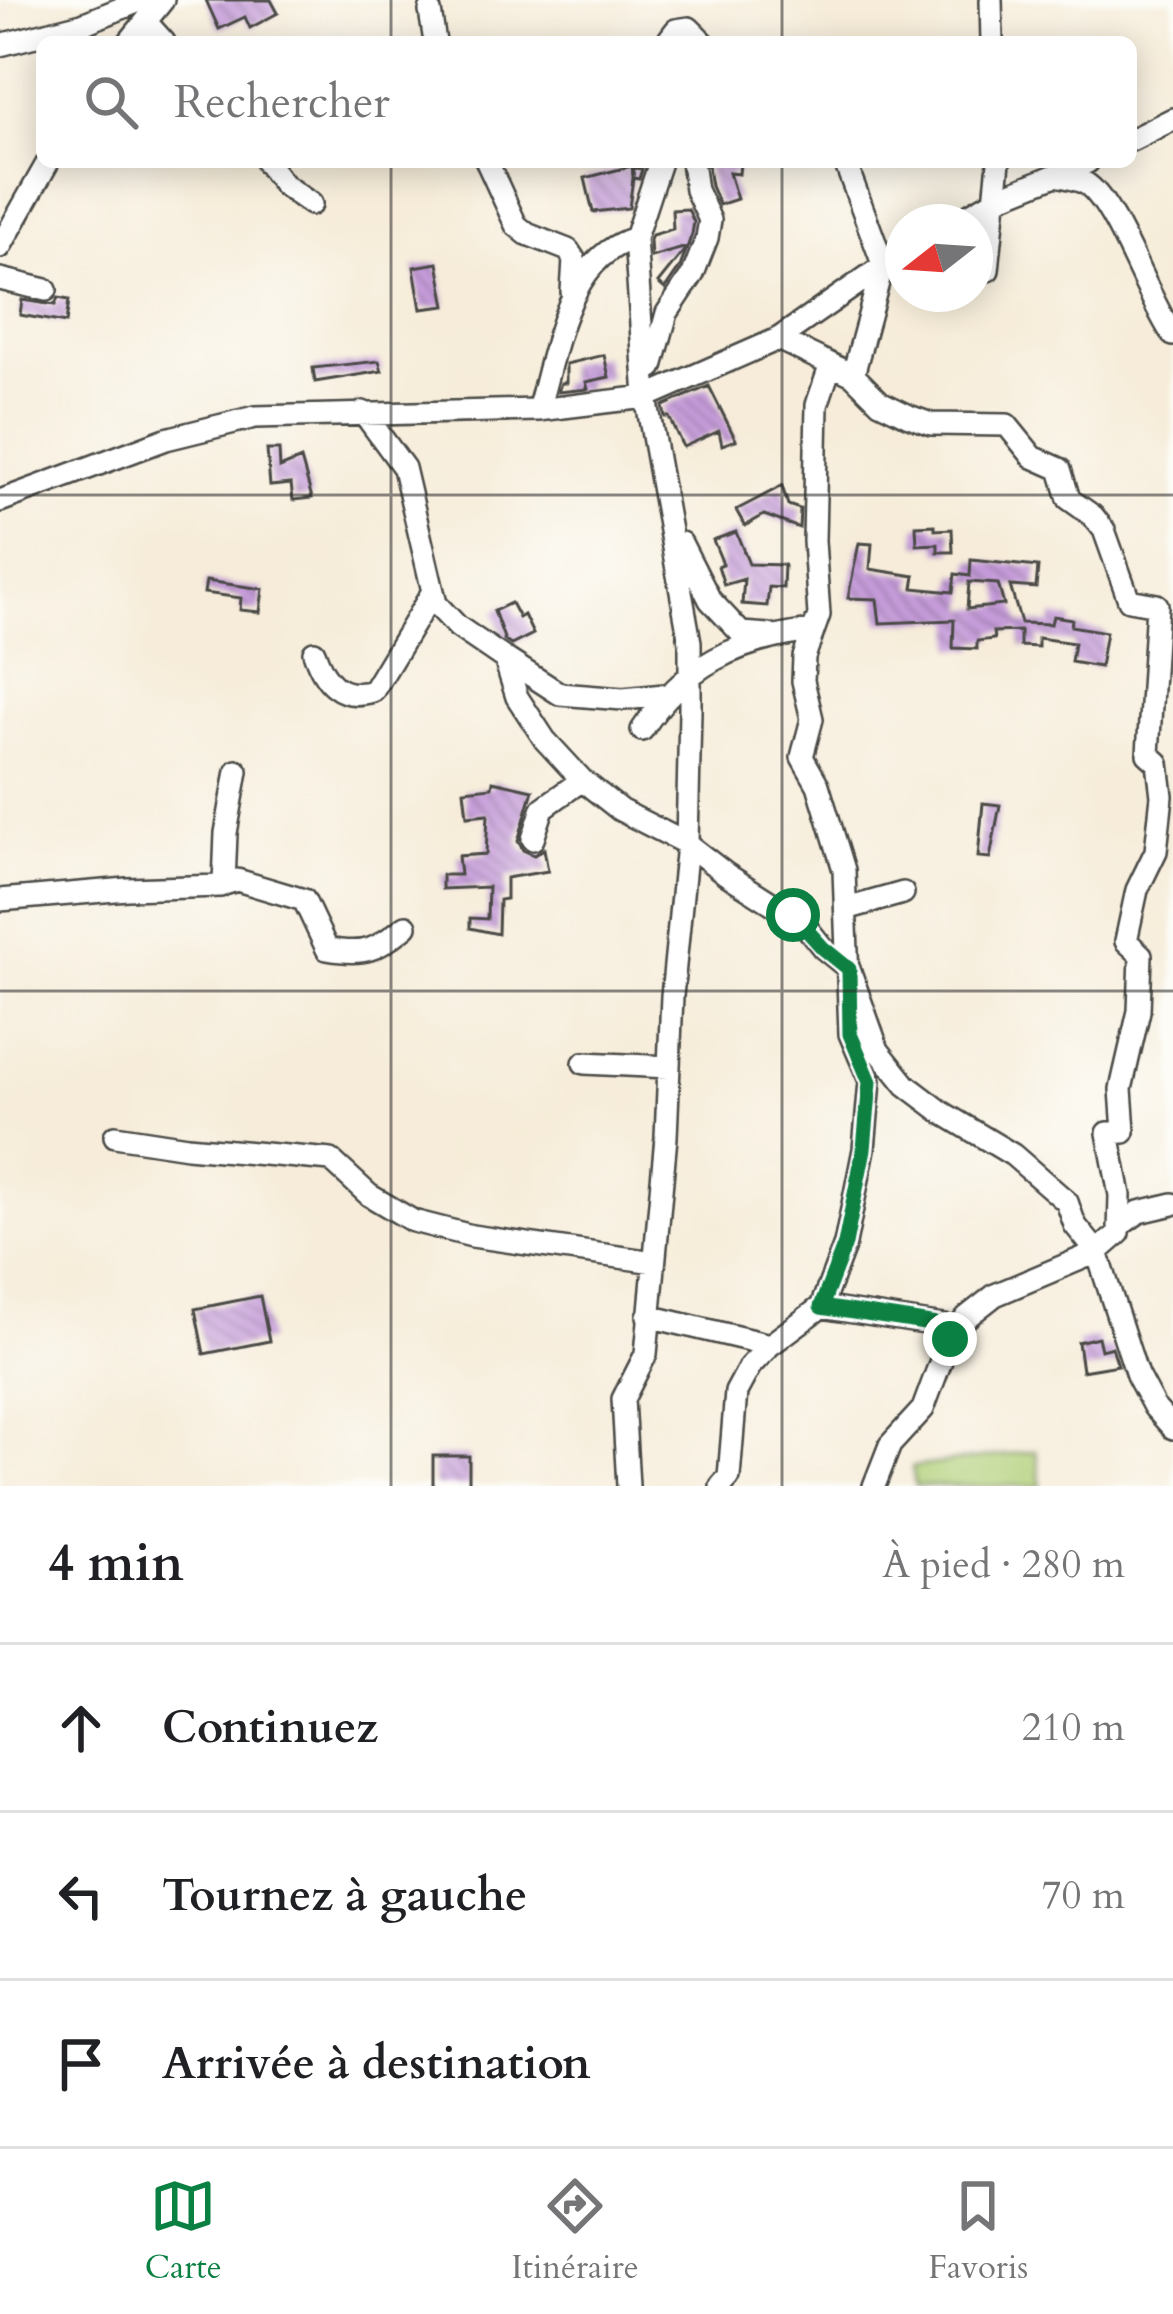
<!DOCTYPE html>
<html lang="fr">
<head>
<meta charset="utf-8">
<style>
  :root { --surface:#fff; --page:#f2f2f2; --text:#202124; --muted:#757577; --line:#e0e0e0; --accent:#0b8043 }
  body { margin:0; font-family:Cardo,serif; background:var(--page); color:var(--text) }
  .compass { position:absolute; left:885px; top:204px; width:108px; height:108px; border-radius:50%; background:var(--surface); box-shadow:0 6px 30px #0003; rotate:253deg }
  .stop { position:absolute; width:36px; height:36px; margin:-27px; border:9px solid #0b8043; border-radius:50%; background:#fff }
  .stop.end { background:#0b8043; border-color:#fff; box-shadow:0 3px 12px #0008 }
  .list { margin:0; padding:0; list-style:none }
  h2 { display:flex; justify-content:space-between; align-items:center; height:156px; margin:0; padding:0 48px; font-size:51px }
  h2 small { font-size:39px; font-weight:400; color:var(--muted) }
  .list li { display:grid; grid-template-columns:78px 1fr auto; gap:36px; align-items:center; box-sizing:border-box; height:168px; padding:0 48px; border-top:3px solid var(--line) }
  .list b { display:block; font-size:45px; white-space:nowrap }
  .list em { font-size:39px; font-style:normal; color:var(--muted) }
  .icon { flex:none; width:66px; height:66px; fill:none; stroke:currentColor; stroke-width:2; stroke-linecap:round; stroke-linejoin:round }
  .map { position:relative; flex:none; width:1173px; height:1486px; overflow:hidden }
  .search { position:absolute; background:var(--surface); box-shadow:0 6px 30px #0003; left:36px; right:36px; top:36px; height:132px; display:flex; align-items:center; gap:30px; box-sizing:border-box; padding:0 42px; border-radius:18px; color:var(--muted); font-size:45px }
  .sheet { height:660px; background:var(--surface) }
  nav { display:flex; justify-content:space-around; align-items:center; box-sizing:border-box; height:168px; border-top:3px solid var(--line); background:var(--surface); font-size:33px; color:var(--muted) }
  nav a { display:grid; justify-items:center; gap:6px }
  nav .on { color:var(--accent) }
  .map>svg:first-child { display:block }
  .garden { fill:#aece75; stroke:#6c7c50; stroke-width:3 }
  .building { fill:url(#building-back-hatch); fill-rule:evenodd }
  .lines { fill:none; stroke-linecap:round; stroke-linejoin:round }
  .minor-casing { stroke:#494845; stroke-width:26 }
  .minor { stroke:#fff; stroke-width:21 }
  .route { stroke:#0b8043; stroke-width:15 }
  .grid { fill:none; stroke:#2b2b2b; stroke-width:3; stroke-opacity:0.55 }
</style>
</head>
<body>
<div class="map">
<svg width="1173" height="1486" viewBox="0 0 1173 1486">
  <defs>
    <pattern id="building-back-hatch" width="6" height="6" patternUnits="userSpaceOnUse" patternTransform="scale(3)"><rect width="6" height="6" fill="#c59bd9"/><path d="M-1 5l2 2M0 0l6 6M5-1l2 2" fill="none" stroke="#a07fb0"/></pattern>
  </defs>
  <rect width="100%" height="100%" fill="#fdfcf7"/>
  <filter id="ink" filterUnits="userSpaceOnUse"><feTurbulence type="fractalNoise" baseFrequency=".00833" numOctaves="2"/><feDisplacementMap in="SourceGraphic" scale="24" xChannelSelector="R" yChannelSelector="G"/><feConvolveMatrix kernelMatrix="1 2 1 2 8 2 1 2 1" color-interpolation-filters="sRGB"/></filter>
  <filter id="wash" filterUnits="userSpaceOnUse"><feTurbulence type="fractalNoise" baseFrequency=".004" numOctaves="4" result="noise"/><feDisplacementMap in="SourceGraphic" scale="48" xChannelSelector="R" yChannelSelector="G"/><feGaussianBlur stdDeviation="2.7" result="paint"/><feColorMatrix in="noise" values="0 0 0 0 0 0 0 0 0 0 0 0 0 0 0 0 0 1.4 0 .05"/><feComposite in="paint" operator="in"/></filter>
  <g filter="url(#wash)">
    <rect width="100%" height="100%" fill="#f6ecd9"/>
    <path class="garden" d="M1036 1451 1041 1486H915L912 1467Z"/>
    <g id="blocks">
      <path class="building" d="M206 0H271L278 13 250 28 245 17 219 29Z
        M707 162H740L739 174 729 173 737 199 719 205 711 186Z
        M632 166 633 177 634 168 642 169 639 179 633 178 629 208 593 212 585 178Z
        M688 209 694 222 692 234 680 267 665 289 658 283 687 247 651 257 650 240 652 235 673 229 672 210Z
        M438 263 446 306 421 309 414 267Z
        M58 298 69 300 66 323 20 315 22 300 55 305Z
        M604 355 609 377 586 382 588 389 558 392 561 383H566V364Z
        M379 361 382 371 315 382 313 368Z
        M709 386 736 440 722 445 719 431 683 447 669 417H665L663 406Z
        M267 450H279L280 468 301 459 312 498 293 500 291 484 270 486Z
        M782 486 788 505 800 509 799 528 764 515 745 526 736 510Z
        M935 525V530L952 529 953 552H938V544L917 545 916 526Z
        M736 532 749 564 784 565 783 588 769 587 767 606 742 604 744 579 724 585 718 566 723 564 713 540Z
        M859 543 872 544 870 569 915 576 913 588 953 592 955 574 970 576 971 560 1038 567 1036 588 1010 586 1021 623 1051 624 1053 616 1072 619 1071 626 1106 632 1100 667 1071 662 1074 643 1038 638V647L1020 646V631L993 632 994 639 977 641V649L953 648 954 620 880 623 877 599 848 598ZM969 582 998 584 1004 605 967 609Z
        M206 581 263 589 260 612 240 610 241 598 204 593Z
        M511 603 519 618 524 615 533 634 511 645 505 641 494 611Z
        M493 781 533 790 518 841 523 850 534 855 544 849 548 871 506 878V899L499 900 498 934 470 928V918L487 919 488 887 442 889V875H460L458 856 486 854 488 814 467 816 464 790 492 787Z
        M983 803 1000 805 990 858 978 857Z
        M260 1296 269 1341 204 1354 195 1309Z
        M1098 1337 1101 1350 1112 1347 1118 1365 1082 1371 1078 1342Z
        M433 1456H469V1486H433Z"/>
    </g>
  </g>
  <g filter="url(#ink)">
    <use href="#blocks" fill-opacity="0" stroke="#494845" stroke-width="3"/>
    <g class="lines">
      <g class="minor-casing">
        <path id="minor" d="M991 0 992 42
          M430 11 435 42
          M146 22 164 42
          M129 42 163 0
          M667 42 676 30 689 28 703 42
          M0 45 82 24 142 0
          M1131 140 1173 119
          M266 162 284 185 311 204
          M487 162 516 225 527 234 568 250 574 259 572 292
          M845 162 883 264 853 375
          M1061 176C1069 178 1081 180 1088 185 1117 207 1148 300 1173 335
          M956 222 996 199 1088 162
          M0 247 48 162
          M988 270 999 162
          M0 279 46 290
          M778 339 853 375 880 402 909 416 931 424 1007 425 1033 457 1060 469 1069 499 1093 516 1104 530 1129 600 1157 605 1148 754 1158 763 1162 796 1156 851 1137 890 1126 941 1141 955 1139 1011 1121 1089 1124 1132 1108 1133 1120 1195 1119 1233 1097 1252 995 1295 967 1317 949 1339 923 1409 890 1445 874 1486
          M652 367 667 313 693 274 707 238 710 220 696 190 692 162
          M538 410 646 397 778 339 903 252
          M363 412 404 468 436 604 458 627 505 659 517 697 545 740 582 780 620 810 687 844 726 874 803 923 823 948 849 969 878 1050 906 1085 943 1113 1013 1155 1067 1202 1075 1225 1097 1252 1137 1375 1154 1407 1173 1428
          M0 501 166 439 255 417 538 410C556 350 567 257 635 238
          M681 543 710 600 741 633 769 635
          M314 652C324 681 339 701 373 691L432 593
          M506 659 560 694 623 699 665 695
          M642 730C684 665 737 640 812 631
          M533 839 543 808 582 780
          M224 884 237 880 304 900 327 949C366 956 376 950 406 926
          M0 900 127 889 220 886 224 884 226 833 237 771
          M846 909 903 893
          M584 1063 669 1067
          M115 1136 187 1147 331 1160 369 1195 413 1221 472 1236 654 1262
          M1119 1226 1139 1212 1173 1204
          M821 1307 957 1328
          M648 1316 770 1345
          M628 1486 623 1399 646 1354 666 1137 672 996 687 844 690 711V642L646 397 635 238 660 162
          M721 1486 729 1477 736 1392 750 1366 770 1345 821 1307 845 1244 864 1149 870 1081 850 1034 844 870 818 785 802 757 812 719 803 681 804 657 819 615 814 541 817 405 830 367"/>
      </g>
      <use href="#minor" class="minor"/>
    </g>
  </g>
  <g class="lines" filter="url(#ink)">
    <path class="route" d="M793 915 823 948 849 969 850 1034 870 1082 864 1149 845 1244 821 1307 957 1328 950 1339"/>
  </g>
  <path class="grid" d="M391 0V42M782 0V42M391 162V1486M782 162V1486M0 495H1173M0 991H1173"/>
</svg>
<svg class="compass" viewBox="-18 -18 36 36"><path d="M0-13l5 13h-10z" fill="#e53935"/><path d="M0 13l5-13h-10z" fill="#757577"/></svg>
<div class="stop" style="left:793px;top:915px"></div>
<div class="stop end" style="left:950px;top:1339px"></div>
<div class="search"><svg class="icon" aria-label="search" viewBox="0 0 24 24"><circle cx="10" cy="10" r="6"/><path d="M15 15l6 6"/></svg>Rechercher</div>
</div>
<section class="sheet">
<h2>4 min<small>À pied · 280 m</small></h2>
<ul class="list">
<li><svg class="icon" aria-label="ahead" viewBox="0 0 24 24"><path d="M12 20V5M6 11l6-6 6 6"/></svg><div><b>Continuez</b></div><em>210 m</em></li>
<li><svg class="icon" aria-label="left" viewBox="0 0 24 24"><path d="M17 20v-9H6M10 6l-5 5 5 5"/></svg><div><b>Tournez à gauche</b></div><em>70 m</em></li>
<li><svg class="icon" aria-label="arrive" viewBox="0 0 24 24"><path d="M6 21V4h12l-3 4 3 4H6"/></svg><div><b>Arrivée à destination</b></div></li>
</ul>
</section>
<nav>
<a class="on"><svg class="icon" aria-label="map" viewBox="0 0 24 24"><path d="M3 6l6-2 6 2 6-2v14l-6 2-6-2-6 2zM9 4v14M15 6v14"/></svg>Carte</a>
<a><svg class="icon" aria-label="directions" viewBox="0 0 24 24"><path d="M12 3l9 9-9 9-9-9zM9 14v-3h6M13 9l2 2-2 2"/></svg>Itinéraire</a>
<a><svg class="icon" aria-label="saved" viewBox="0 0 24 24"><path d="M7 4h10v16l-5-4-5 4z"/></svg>Favoris</a>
</nav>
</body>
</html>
